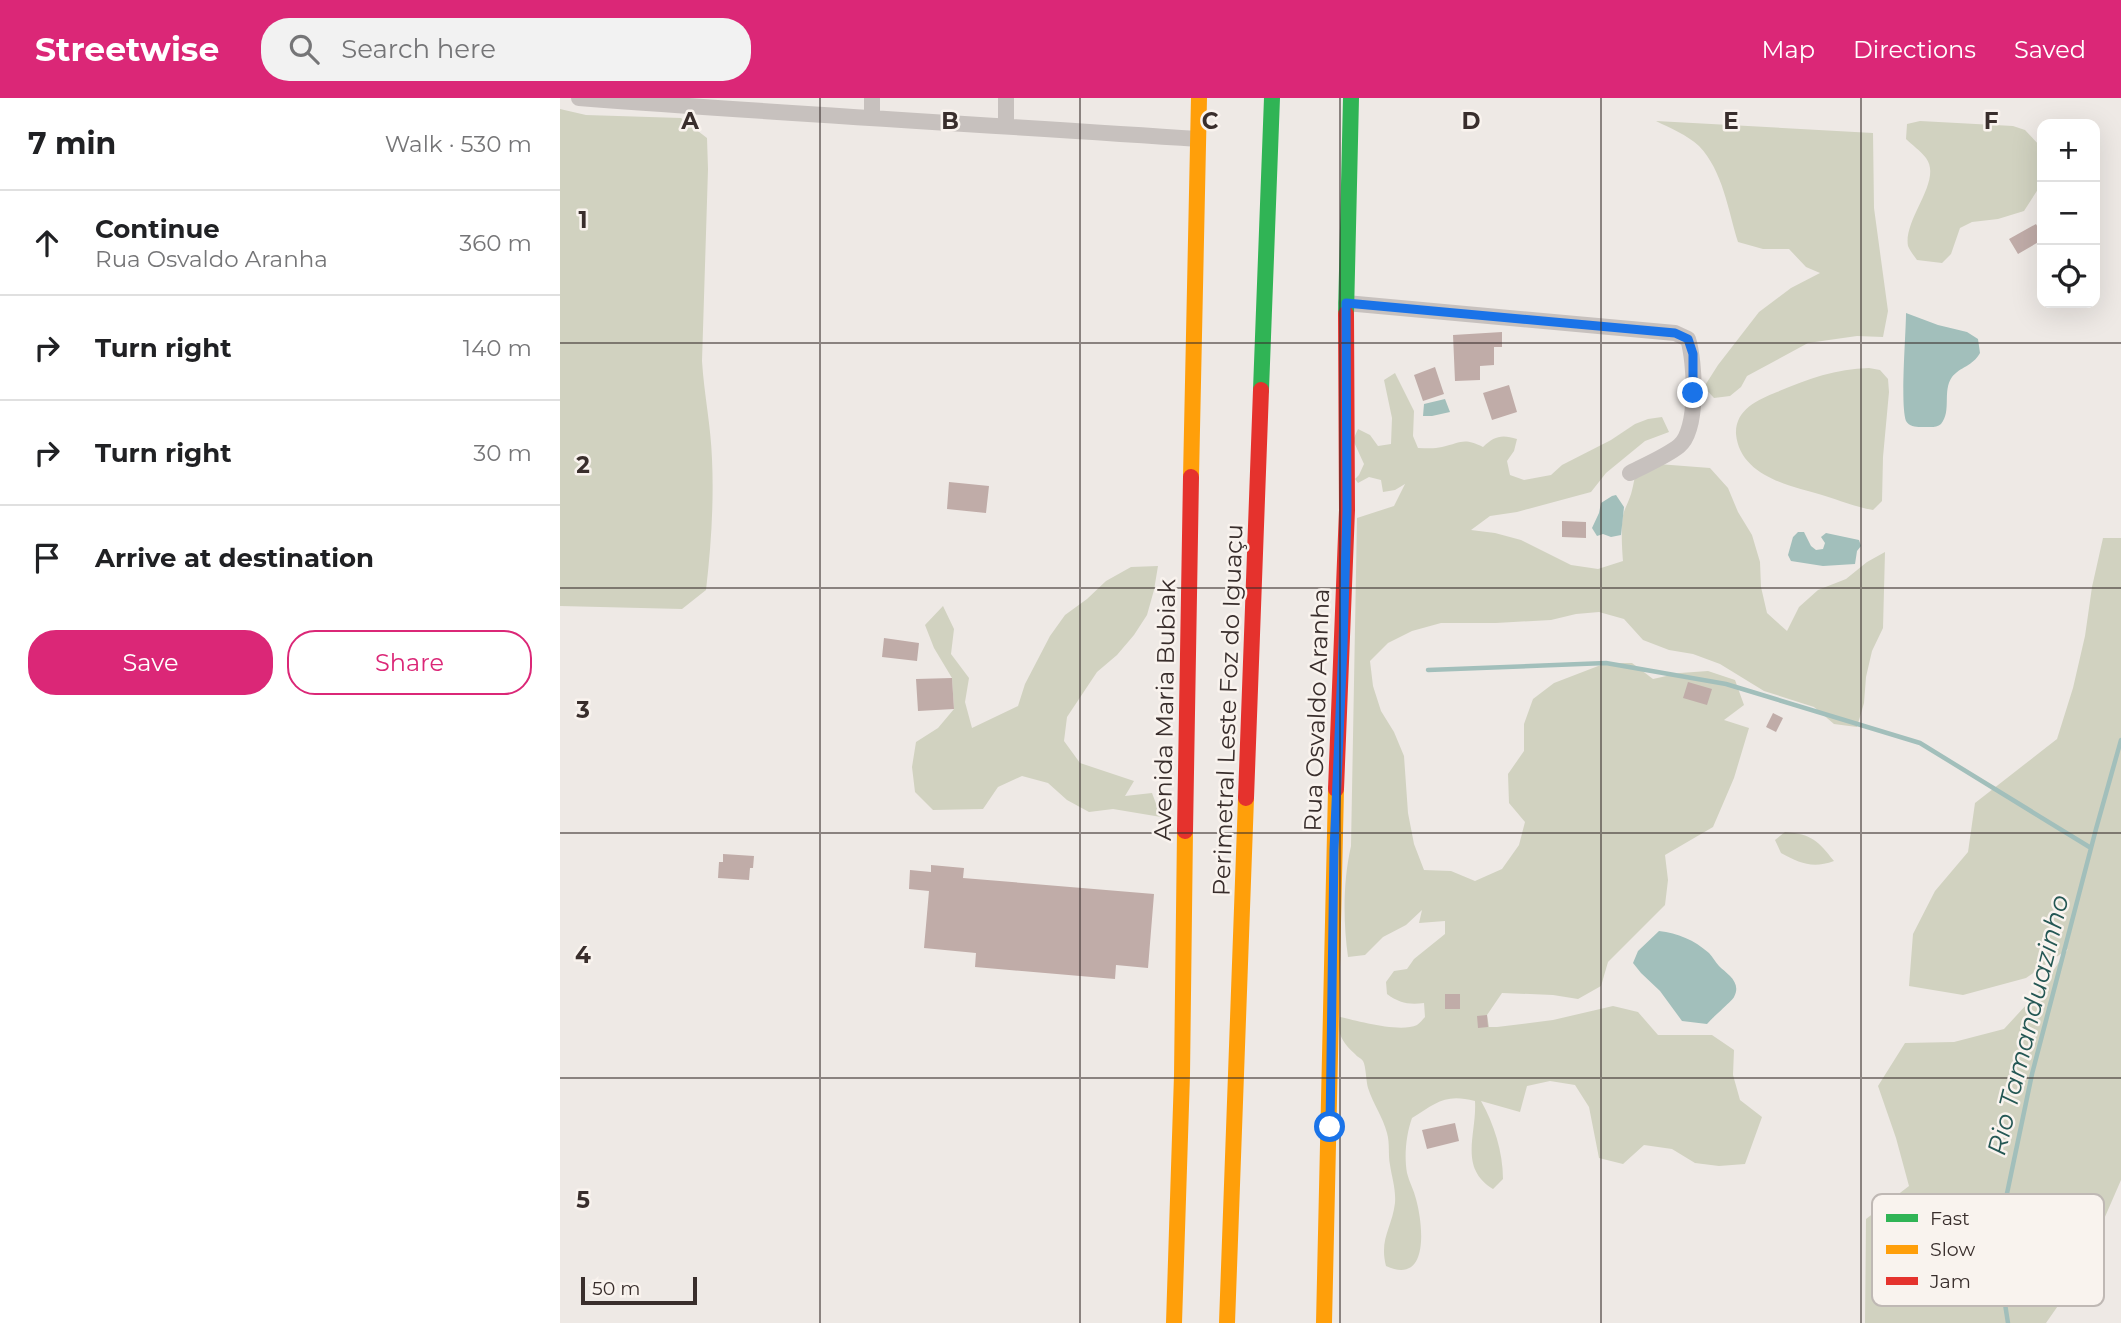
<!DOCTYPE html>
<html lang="en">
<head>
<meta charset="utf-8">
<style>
  :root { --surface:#fff; --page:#f2f2f2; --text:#202124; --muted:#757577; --line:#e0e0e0; --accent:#db2777 }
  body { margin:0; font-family:Montserrat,sans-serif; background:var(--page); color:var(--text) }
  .controls { position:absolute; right:21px; top:21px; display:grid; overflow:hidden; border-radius:14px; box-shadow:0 7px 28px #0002 }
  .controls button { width:63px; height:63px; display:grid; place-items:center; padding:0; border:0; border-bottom:2px solid var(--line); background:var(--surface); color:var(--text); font:35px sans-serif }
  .scale { position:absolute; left:21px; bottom:18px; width:116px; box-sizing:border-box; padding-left:7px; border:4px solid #392e2c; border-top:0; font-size:19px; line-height:24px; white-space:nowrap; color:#392e2c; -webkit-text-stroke:5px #f9f3ee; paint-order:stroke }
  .stop { position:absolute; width:21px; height:21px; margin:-16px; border:5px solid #1a73e8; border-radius:50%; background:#fff }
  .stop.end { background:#1a73e8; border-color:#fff; box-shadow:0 2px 7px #0008 }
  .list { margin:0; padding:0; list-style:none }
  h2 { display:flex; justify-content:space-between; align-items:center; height:91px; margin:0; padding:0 28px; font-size:30px }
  h2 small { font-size:23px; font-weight:400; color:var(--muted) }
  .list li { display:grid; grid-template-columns:46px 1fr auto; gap:21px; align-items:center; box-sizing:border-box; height:105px; padding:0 28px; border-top:2px solid var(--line) }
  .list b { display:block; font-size:26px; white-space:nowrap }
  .list p { margin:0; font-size:23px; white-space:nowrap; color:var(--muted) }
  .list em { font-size:23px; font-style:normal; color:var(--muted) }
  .actions { display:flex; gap:14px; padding:21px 28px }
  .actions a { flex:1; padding:16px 0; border:2px solid var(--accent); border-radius:28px; text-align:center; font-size:24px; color:var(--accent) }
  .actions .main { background:var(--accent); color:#fff }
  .icon { flex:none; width:38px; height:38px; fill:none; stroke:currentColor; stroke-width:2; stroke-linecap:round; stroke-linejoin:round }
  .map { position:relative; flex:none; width:1561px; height:1225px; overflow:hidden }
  header { display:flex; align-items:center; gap:42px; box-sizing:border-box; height:98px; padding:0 35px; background:var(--accent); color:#fff }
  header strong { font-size:33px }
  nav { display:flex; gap:38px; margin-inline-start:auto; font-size:24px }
  .search { width:490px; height:63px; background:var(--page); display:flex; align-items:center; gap:18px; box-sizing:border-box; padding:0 24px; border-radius:28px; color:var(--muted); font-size:26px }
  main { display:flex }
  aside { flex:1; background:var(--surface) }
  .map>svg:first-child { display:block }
  .green { fill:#d1d2c0 }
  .water { fill:#a2bfbb }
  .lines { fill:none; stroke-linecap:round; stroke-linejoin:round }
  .stream { stroke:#a2bfbb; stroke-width:4.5 }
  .building { fill:#c0aca8 }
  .street { stroke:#c7c1be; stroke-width:16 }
  .fast { stroke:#30b455; stroke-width:16 }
  .slow { stroke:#ff9f0a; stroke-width:16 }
  .jam { stroke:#e5322d; stroke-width:16 }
  .route { stroke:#1a73e8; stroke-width:9 }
  .grid { fill:none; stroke:#392e2c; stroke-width:2; stroke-opacity:0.55 }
  .labels { text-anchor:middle; stroke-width:5; stroke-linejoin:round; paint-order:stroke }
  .street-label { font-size:24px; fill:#392e2c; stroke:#f9f3ee }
  .water-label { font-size:26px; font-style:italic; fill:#245754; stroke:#f9f3ee }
  .key { fill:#f9f3ee; stroke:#bfb8b4; stroke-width:2 }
  .key-label { font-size:19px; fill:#392e2c }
  .grid-label { font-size:23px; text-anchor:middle; font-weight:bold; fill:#392e2c; stroke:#f9f3ee; stroke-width:5; stroke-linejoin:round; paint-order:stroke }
</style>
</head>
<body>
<header>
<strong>Streetwise</strong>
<div class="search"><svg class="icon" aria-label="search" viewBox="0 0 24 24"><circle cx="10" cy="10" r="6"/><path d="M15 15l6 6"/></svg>Search here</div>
<nav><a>Map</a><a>Directions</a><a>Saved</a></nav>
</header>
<main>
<aside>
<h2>7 min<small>Walk · 530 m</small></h2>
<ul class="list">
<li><svg class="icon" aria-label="ahead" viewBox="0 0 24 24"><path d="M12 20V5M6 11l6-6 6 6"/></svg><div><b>Continue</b><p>Rua Osvaldo Aranha</p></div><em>360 m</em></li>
<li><svg class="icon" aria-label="right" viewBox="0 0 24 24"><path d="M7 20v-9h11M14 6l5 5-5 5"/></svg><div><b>Turn right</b></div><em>140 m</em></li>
<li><svg class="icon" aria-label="right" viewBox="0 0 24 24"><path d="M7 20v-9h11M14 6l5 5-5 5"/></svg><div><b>Turn right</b></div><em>30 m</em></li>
<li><svg class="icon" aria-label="arrive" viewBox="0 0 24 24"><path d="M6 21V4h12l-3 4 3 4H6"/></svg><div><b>Arrive at destination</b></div></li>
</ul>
<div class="actions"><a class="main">Save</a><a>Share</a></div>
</aside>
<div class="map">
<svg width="1561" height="1225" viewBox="0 0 1561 1225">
  <rect width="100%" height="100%" fill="#eee9e5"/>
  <path class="green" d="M0 11 26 17 121 20 147 40 148 71 142 263C144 296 151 328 152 361 154 405 151 449 146 492L122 511 0 508Z
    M1096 23 1313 35 1314 110 1328 213 1323 239 1297 238 1248 245 1187 278 1181 289 1170 298 1154 300 1144 289 1158 267 1199 214 1231 190 1260 175 1246 169 1229 151H1203L1178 144C1168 112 1163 73 1139 48 1127 37 1110 30 1096 23Z
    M1360 23 1453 28 1465 32 1482 50V85L1464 113 1438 121 1412 124 1400 130 1391 156 1382 165 1357 162C1354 158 1350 153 1348 148 1343 121 1383 83 1366 60 1361 53 1352 47 1346 41L1347 26Z
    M1309 270 1320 272 1328 281 1329 294 1323 359 1322 403 1313 412C1295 409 1279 402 1262 397 1230 388 1180 378 1176 336 1175 312 1197 302 1217 294 1247 281 1276 271 1309 270Z
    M835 275 854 313 853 338 858 350C866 350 874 351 882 349 901 345 903 339 923 349 934 338 942 336 957 341L954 353 947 363 950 377 964 382 991 377 1002 367 1051 342 1075 326 1088 321 1102 319 1109 334 1085 343 1046 375 1031 394 957 414 930 418 911 432 935 435 961 442 1011 467 1038 471 1063 463C1062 450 1060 422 1065 411 1071 398 1072 394 1075 378L1098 366 1150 370 1168 390 1178 414 1192 437 1200 464 1201 489 1207 515 1227 533 1239 509 1258 492 1286 481 1307 464 1325 454 1323 530 1312 553 1306 579 1304 605 1297 629 1274 626 1254 609 1204 593 1160 566 1133 556 1109 552 1083 542 1064 521 1039 514 1016 516 991 522 936 525H881L852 533 828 545 810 563 813 588 821 613 834 634 844 658 848 715 854 746 864 772 891 773 915 783 942 771 959 747 965 724 949 705 948 676 964 653V626L973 601 994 585 1046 565H1072L1093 581 1120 575 1148 573 1175 582 1184 607 1164 622 1189 630 1174 680 1153 729 1105 757 1108 782 1105 807 1048 864 1041 888 1018 901 993 897 942 895 927 917 929 929H937L993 922 1053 908 1078 914 1098 937H1152L1174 952 1173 977 1180 1002 1202 1019 1185 1066 1159 1068 1135 1065 1112 1051 1084 1047 1063 1066 1039 1060 1029 1009 1015 987 990 983 967 988 960 1014 921 1003C934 1026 943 1054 943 1081L933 1091C898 1069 917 1037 915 1003 885 995 876 1005 852 1020 846 1037 844 1058 847 1075 849 1084 854 1092 856 1101 863 1126 870 1188 826 1168 819 1141 832 1130 835 1105 836 1091 832 1080 830 1067 828 1056 830 1046 827 1035 823 1019 813 1006 808 990 806 983 806 968 803 963 801 960 797 959 795 956 782 944 777 936 780 919 798 923 840 935 857 927 860 925 862 922 865 919L864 905C849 907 839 905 827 896L826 884 834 873 847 871 854 861 885 836V823L859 825 862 812 846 827 823 839 805 857 788 859C783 823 783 783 791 748L797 420 834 408 845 386 835 392 823 394 821 382 809 379 798 385 795 381 799 377 804 366 793 342 798 331 810 337 818 348 831 346 832 320 824 282Z
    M1543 440H1561V1082L1531 1151 1502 1202 1486 1225H1305L1306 1121 1349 1088 1336 1040 1318 988 1345 945 1394 944 1444 931 1480 892 1508 851 1466 880 1403 897 1349 888 1353 836 1375 793 1408 754 1415 705 1497 641 1513 590 1525 538 1532 489Z
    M598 468 594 492 587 517 574 537 557 557 537 574 507 619 504 643 520 665 574 683 565 698 592 695 601 719 553 711 529 714 507 702 488 685 462 678 438 689 423 711 373 712 355 694 352 669 356 644 378 630 394 611 392 580 374 550 365 527 383 508 394 531 391 556 409 580 405 604 412 630 458 608 465 586 490 538 505 517 527 501 546 483 571 469Z
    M1225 734C1252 736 1258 743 1274 763 1252 771 1240 765 1221 755L1215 742Z"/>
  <path class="water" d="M1346 215 1378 227 1407 234 1418 241 1420 255C1413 268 1400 269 1392 279 1382 293 1392 313 1381 326 1377 330 1370 329 1365 329 1359 329 1350 330 1346 323 1340 307 1346 236 1346 215Z
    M885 301 890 314 872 318H863L864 306Z
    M1056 397 1064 409 1061 437 1051 439 1043 436 1037 438 1032 430 1039 415 1041 405 1052 398Z
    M1238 434H1244L1251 448 1256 452 1263 451 1265 445 1261 439 1266 435 1299 442 1301 448 1297 453 1295 466 1263 468 1231 463 1228 457 1233 439Z
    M1099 833C1118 835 1134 842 1149 855 1153 859 1155 864 1159 868 1167 876 1182 884 1174 899 1172 903 1152 920 1147 926L1122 923 1100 893 1081 875 1073 865 1078 853Z"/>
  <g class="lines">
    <path class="stream" d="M868 572 1046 565 1166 586 1360 645 1531 750
      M1448 1225 1436 1148 1472 976 1536 731 1561 642"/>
  </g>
  <path class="building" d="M1476 126 1482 137V142L1458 156 1449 141Z
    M942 234V249H934V267L920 268V282L895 283 893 237Z
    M875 269 884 296 863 303 854 277Z
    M949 287 957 314 932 322 923 295Z
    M389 384 429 388 426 415 387 411Z
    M1002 423 1026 424V440L1002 439Z
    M324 540 359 545 357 563 322 559Z
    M392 580 394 611 358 613 356 581Z
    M1128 584 1152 591 1147 607 1123 600Z
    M1213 615 1223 620 1216 634 1206 629Z
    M163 756 194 758 193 770H190L189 782 158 780 159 764H163Z
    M371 767 404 770 403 780 594 796 588 870 556 867 555 881 415 869 416 855 364 850 369 793 349 791 350 772 371 774Z
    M885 896H900V911H885Z
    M927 917 928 929 918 930 917 918Z
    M895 1025 899 1043 867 1051 862 1032Z"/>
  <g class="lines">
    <path class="street" d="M19 0C226 16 432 27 638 41
      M312 20V0
      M446 28V0
      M786 205 1115 235 1128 241C1135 264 1139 332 1119 348 1105 359 1085 367 1070 375"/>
    <path class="fast" d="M786 216 791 0
      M701 292 712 0"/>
    <path class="slow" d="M631 379 639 0
      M614 1225 622 977 625 733
      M667 1225 686 700
      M764 1225 776 691"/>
    <path class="jam" d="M776 691 787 412 786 216
      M686 700 701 292
      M625 733 631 379"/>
  </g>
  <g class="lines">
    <path class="route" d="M770 1029 774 752 783 547 787 412 786 205 1115 235 1128 241 1133 256V295"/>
  </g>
  <path class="grid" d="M260 0V1225M520 0V1225M780 0V1225M1041 0V1225M1301 0V1225M0 245H1561M0 490H1561M0 735H1561M0 980H1561"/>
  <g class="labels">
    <g class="street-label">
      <text transform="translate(605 612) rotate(-89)" y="8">Avenida Maria Bubiak</text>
      <text transform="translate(668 612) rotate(-88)" y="8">Perimetral Leste Foz do Iguaçu</text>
      <text transform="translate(757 612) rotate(-88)" y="8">Rua Osvaldo Aranha</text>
    </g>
    <g class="water-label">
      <text transform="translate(1468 927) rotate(-76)" y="9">Rio Tamanduazinho</text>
    </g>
  </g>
  <rect x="1312" y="1096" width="232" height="112" rx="10" class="key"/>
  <rect x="1326" y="1116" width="32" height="8" fill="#30b455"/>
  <rect x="1326" y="1147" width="32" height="9" fill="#ff9f0a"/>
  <rect x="1326" y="1179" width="32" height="8" fill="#e5322d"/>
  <g class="key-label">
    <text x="1370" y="1127">Fast</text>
    <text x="1370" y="1158">Slow</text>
    <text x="1370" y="1190">Jam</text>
  </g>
  <g class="grid-label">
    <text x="130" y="31">A</text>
    <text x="390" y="31">B</text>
    <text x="650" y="31">C</text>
    <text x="911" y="31">D</text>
    <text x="1171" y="31">E</text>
    <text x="1431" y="31">F</text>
    <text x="23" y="130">1</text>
    <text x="23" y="375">2</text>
    <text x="23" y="620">3</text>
    <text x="23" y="865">4</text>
    <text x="23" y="1110">5</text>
  </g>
</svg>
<div class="controls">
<button>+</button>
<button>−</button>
<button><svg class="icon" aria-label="locate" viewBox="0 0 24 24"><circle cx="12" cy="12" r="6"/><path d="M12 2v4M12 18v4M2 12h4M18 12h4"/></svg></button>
</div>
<div class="scale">50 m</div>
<div class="stop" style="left:770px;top:1029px"></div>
<div class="stop end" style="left:1133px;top:295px"></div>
</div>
</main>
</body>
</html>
